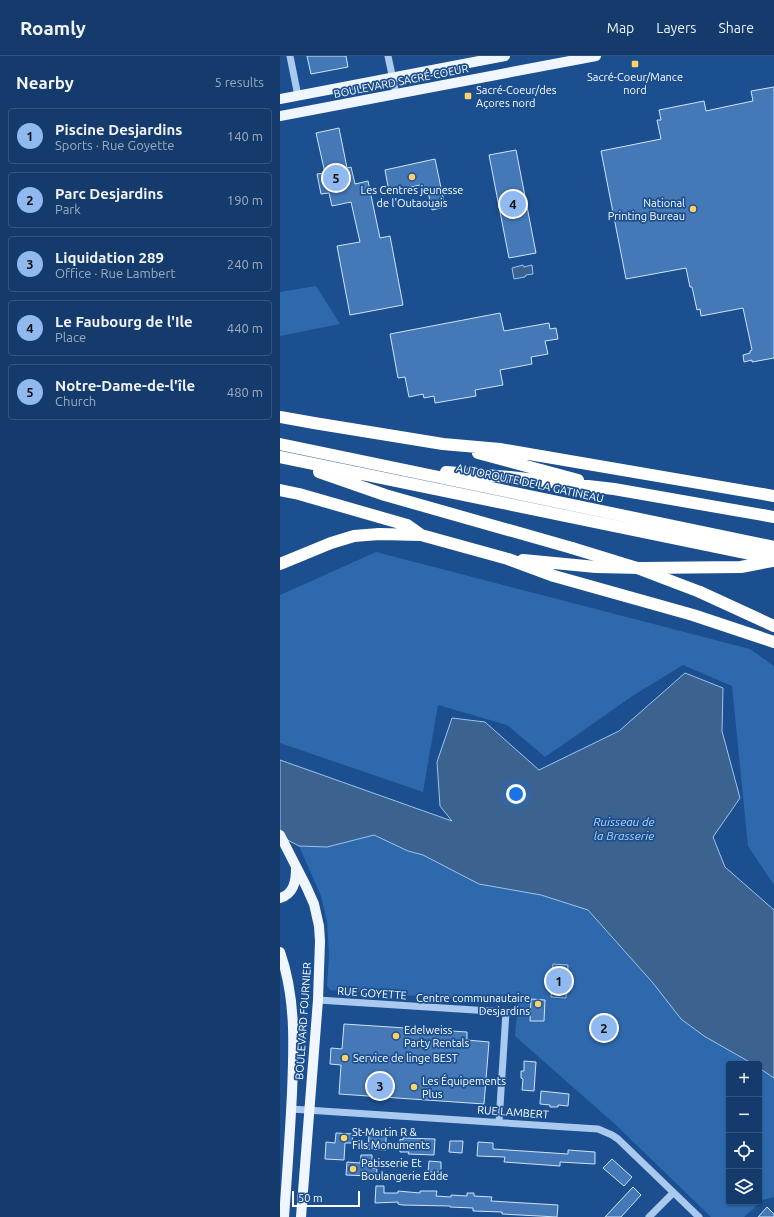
<!DOCTYPE html>
<html lang="en">
<head>
<meta charset="utf-8">
<style>
  :root { --surface:#143b6b; --page:#214673; --text:#f1f3f6; --muted:#9dadc1; --line:#33557e; --accent:#90b9f0 }
  body { margin:0; font-family:Ubuntu,sans-serif; background:var(--page); color:var(--text) }
  .controls { position:absolute; right:12px; bottom:12px; display:grid; overflow:hidden; border-radius:4px; box-shadow:0 1px 3px #0004 }
  .controls button { width:36px; height:36px; display:grid; place-items:center; padding:0; border:0; border-bottom:1px solid var(--line); background:var(--surface); color:var(--text); font:20px sans-serif }
  .scale { position:absolute; left:12px; bottom:10px; width:68px; box-sizing:border-box; padding-left:4px; border:2px solid #fff; border-top:0; font-size:11px; line-height:14px; white-space:nowrap; color:#fff; -webkit-text-stroke:3px #1b4f8f; paint-order:stroke }
  .you { position:absolute; left:236px; top:738px; width:14px; height:14px; margin:-10px; border:3px solid #fff; border-radius:50%; background:#1a73e8; box-shadow:0 0 0 6px #1a73e833 }
  .badge { display:grid; place-items:center; width:26px; height:26px; border-radius:50%; background:var(--accent); color:#111; font-size:13px; font-weight:700 }
  .pin { position:absolute; translate:-50% -50%; border:2px solid #fff; box-shadow:0 1px 4px #0006 }
  .list { margin:0; padding:0; list-style:none }
  h2 { display:flex; justify-content:space-between; align-items:center; height:52px; margin:0; padding:0 16px; font-size:17px }
  h2 small { font-size:13px; font-weight:400; color:var(--muted) }
  .list li { display:grid; grid-template-columns:26px 1fr auto; gap:12px; align-items:center; box-sizing:border-box; height:56px; margin:0 8px 8px; padding:0 8px; border:1px solid var(--line); border-radius:4px }
  .list b { display:block; font-size:15px; white-space:nowrap }
  .list p { margin:0; font-size:13px; white-space:nowrap; color:var(--muted) }
  .list em { font-size:13px; font-style:normal; color:var(--muted) }
  .icon { flex:none; width:22px; height:22px; fill:none; stroke:currentColor; stroke-width:2; stroke-linecap:round; stroke-linejoin:round }
  .map { position:relative; flex:none; width:494px; height:1161px; overflow:hidden }
  header { display:flex; align-items:center; gap:24px; box-sizing:border-box; height:56px; padding:0 20px; background:var(--surface); border-bottom:1px solid var(--line) }
  header strong { font-size:19px }
  nav { display:flex; gap:22px; margin-inline-start:auto; font-size:14px }
  main { display:flex }
  aside { flex:1; background:var(--surface) }
  .map>svg:first-child { display:block }
  .green { fill:#2e69ad }
  .water { fill:#3c6290; stroke:#9cc4f0 }
  .building { fill:#4478b7; stroke:#cfe3fa }
  .lines { fill:none; stroke-linecap:round; stroke-linejoin:round }
  .minor { stroke:#a9c9ee; stroke-width:7 }
  .major { stroke:#f0f6ff; stroke-width:10 }
  .highway { stroke:#fff; stroke-width:12 }
  .highway-bridge { stroke:#fff; stroke-width:12 }
  .poi-dot { fill:#ffd166; stroke:#1b4f8f; stroke-width:1.5 }
  .labels { text-anchor:middle; stroke-width:3.5; stroke-linejoin:round; paint-order:stroke }
  .poi-label { font-size:11px; fill:#fff; stroke:#1b4f8f; text-anchor:start }
  .street-label { font-size:11px; fill:#fff; stroke:#1b4f8f }
  .water-label { font-size:12px; font-style:italic; fill:#b5d3f5; stroke:#1b4f8f }
</style>
</head>
<body>
<header>
<strong>Roamly</strong>
<nav><a>Map</a><a>Layers</a><a>Share</a></nav>
</header>
<main>
<aside>
<h2>Nearby<small>5 results</small></h2>
<ul class="list">
<li><span class="badge">1</span><div><b>Piscine Desjardins</b><p>Sports · Rue Goyette</p></div><em>140 m</em></li>
<li><span class="badge">2</span><div><b>Parc Desjardins</b><p>Park</p></div><em>190 m</em></li>
<li><span class="badge">3</span><div><b>Liquidation 289</b><p>Office · Rue Lambert</p></div><em>240 m</em></li>
<li><span class="badge">4</span><div><b>Le Faubourg de l'Ile</b><p>Place</p></div><em>440 m</em></li>
<li><span class="badge">5</span><div><b>Notre-Dame-de-l'île</b><p>Church</p></div><em>480 m</em></li>
</ul>
</aside>
<div class="map">
<svg width="494" height="1161" viewBox="0 0 494 1161">
  <rect width="100%" height="100%" fill="#1b4f8f"/>
  <path class="green" d="M36 230 60 268 0 280V236Z
    M96 496 470 593 494 610V829L468 790 452 630 403 609 354 639 265 701 227 669 158 649 143 736 0 687V539Z
    M94 779 128 795 143 799 199 828 261 839 308 854 373 927 401 963 424 980 473 1008H449V1146H479V1012L494 1022V1141L483 1144 464 1161H431L337 1070 235 980 238 947 50 934 47 930 49 899 47 865 41 840 19 790 47 791Z"/>
  <path class="water" d="M243 209 244 211 252 209 253 218 246 219 245 221 234 223 232 212Z
    M405 617 443 632 442 675 460 742 433 781 445 811 494 854V1022L479 1012V1008H473L424 980 401 963 373 927 308 854 261 839 199 828 143 799 128 795 94 779 47 791 19 790 0 780V704L172 765 160 750 157 706 172 662 205 666 259 714 339 675Z
    M273 908 288 909 286 942 271 941Z"/>
  <path class="building" d="M27 0H66L68 11 31 18Z
    M494 31V302L472 306V304L464 306 463 299 470 297V295L472 294 463 252 421 260 420 253 417 254 412 231H410L406 212 346 223 321 95 381 83 377 64H381L379 54 424 45 426 55 449 50 473 45 471 35Z
    M59 72 67 112 71 111 75 128 88 125 100 182 110 180 123 249 70 259 57 190 80 186 71 146 52 150 49 137 41 138 37 118 45 117 36 77Z
    M236 94 256 197 229 202 209 99Z
    M155 103 165 151 152 154 148 136 142 138 140 129 109 136 105 114Z
    M220 257 224 275 269 267 270 273 276 272 278 283 265 285 268 298 251 301 252 308 220 314 223 329 195 334 196 340 155 347 154 340 144 342 143 338 129 341 125 321 118 322 110 278Z
    M251 943 265 944 264 965H250Z
    M64 968 187 976V984L209 986 204 1048 59 1038 61 1009 50 1008 51 992 62 993Z
    M244 1005 256 1006 254 1035 242 1034 243 1023 241 1022V1015H244Z
    M261 1035 289 1038 288 1050 278 1049V1051H270V1049L260 1048Z
    M56 1077 73 1078 72 1087H65L64 1104 45 1103 46 1086 55 1087Z
    M89 1079H106V1094L88 1093Z
    M123 1082 155 1083 154 1099 128 1098 129 1096H120V1083L123 1084Z
    M170 1085H183L182 1097 169 1096Z
    M198 1086 213 1087V1093L288 1098V1094L315 1096V1108L280 1106V1110L224 1106 225 1101 197 1100Z
    M81 1099H92V1112L97 1113 96 1123 89 1122V1120L66 1119 67 1106 80 1107Z
    M332 1103 352 1121 344 1130 323 1112Z
    M149 1105 161 1106V1116H148Z
    M96 1130H104V1137H118V1135L140 1137V1135H157L156 1140 171 1141V1139L187 1140V1137H194V1140L212 1141 211 1145 278 1149 277 1161 222 1158V1156L193 1155V1152L170 1151V1150L122 1149 118 1148V1146L95 1147Z
    M353 1131 361 1139 341 1161H325Z
    M487 1151 494 1158V1161H478Z"/>
  <g class="lines">
    <path class="minor" d="M10 0 18 40
      M108 0 116 38
      M38 944 226 956 219 1066
      M11 1053 318 1073 332 1079 338 1083 419 1161
      M369 1161 393 1137"/>
    <path class="major" d="M0 43 225 0
      M0 60 316 0
      M0 779 26 830 34 848 39 870 40 885 38 944 21 1161
      M0 842C14 838 16 825 16 812
      M0 896C16 942 14 989 12 1037 10 1078 7 1120 4 1161"/>
    <path class="highway" d="M0 361 34 367 163 388 220 393 494 440
      M0 388 494 491
      M198 397 298 424
      M0 401 494 503
      M39 416 105 439 292 492
      M166 416 230 421 334 433 494 461
      M0 434 19 438 127 469 141 479
      M243 504 316 511 362 512 461 511 492 505
      M0 508 51 487 74 480 99 478 141 479 228 503 274 520 413 559 494 586
      M420 536 494 570"/>
    <path class="highway-bridge" d="M292 492 357 512 420 536"/>
  </g>
  <g class="poi-dot">
    <rect x="351" y="4" width="8" height="8" rx="2"/>
    <rect x="184" y="36" width="8" height="8" rx="2"/>
    <circle cx="132" cy="121" r="4"/>
    <circle cx="413" cy="153" r="4"/>
    <circle cx="258" cy="948" r="4"/>
    <circle cx="116" cy="980" r="4"/>
    <circle cx="65" cy="1002" r="4"/>
    <circle cx="134" cy="1031" r="4"/>
    <circle cx="64" cy="1082" r="4"/>
    <circle cx="73" cy="1113" r="4"/>
  </g>
  <g class="labels">
    <g class="poi-label">
      <text x="355" y="25" text-anchor="middle">Sacré-Coeur/Mance<tspan x="355" dy="13">nord</tspan></text>
      <text x="196" y="38">Sacré-Coeur/des<tspan x="196" dy="13">Açores nord</tspan></text>
      <text x="132" y="138" text-anchor="middle">Les Centres jeunesse<tspan x="132" dy="13">de l'Outaouais</tspan></text>
      <text x="405" y="151" text-anchor="end">National<tspan x="405" dy="13">Printing Bureau</tspan></text>
      <text x="250" y="946" text-anchor="end">Centre communautaire<tspan x="250" dy="13">Desjardins</tspan></text>
      <text x="124" y="978">Edelweiss<tspan x="124" dy="13">Party Rentals</tspan></text>
      <text x="73" y="1006">Service de linge BEST</text>
      <text x="142" y="1029">Les Équipements<tspan x="142" dy="13">Plus</tspan></text>
      <text x="72" y="1080">St-Martin R &amp;<tspan x="72" dy="13">Fils Monuments</tspan></text>
      <text x="81" y="1111">Patisserie Et<tspan x="81" dy="13">Boulangerie Edde</tspan></text>
    </g>
    <g class="street-label">
      <text transform="translate(121 25) rotate(-11)" y="4">BOULEVARD SACRÉ-COEUR</text>
      <text transform="translate(250 427) rotate(12)" y="4">AUTOROUTE DE LA GATINEAU</text>
      <text transform="translate(92 937) rotate(4)" y="4">RUE GOYETTE</text>
      <text transform="translate(23 965) rotate(-86)" y="4">BOULEVARD FOURNIER</text>
      <text transform="translate(233 1056) rotate(4)" y="4">RUE LAMBERT</text>
    </g>
    <g class="water-label">
      <text x="344" y="770">Ruisseau de<tspan x="344" dy="14">la Brasserie</tspan></text>
    </g>
  </g>
</svg>
<div class="controls">
<button>+</button>
<button>−</button>
<button><svg class="icon" aria-label="locate" viewBox="0 0 24 24"><circle cx="12" cy="12" r="6"/><path d="M12 2v4M12 18v4M2 12h4M18 12h4"/></svg></button>
<button><svg class="icon" aria-label="layers" viewBox="0 0 24 24"><path d="M12 4l9 5-9 5-9-5zM3 14l9 5 9-5"/></svg></button>
</div>
<div class="scale">50 m</div>
<div class="you"></div>
<div class="pin badge" style="left:279px;top:925px">1</div>
<div class="pin badge" style="left:324px;top:972px">2</div>
<div class="pin badge" style="left:100px;top:1030px">3</div>
<div class="pin badge" style="left:233px;top:148px">4</div>
<div class="pin badge" style="left:56px;top:122px">5</div>
</div>
</main>
</body>
</html>
